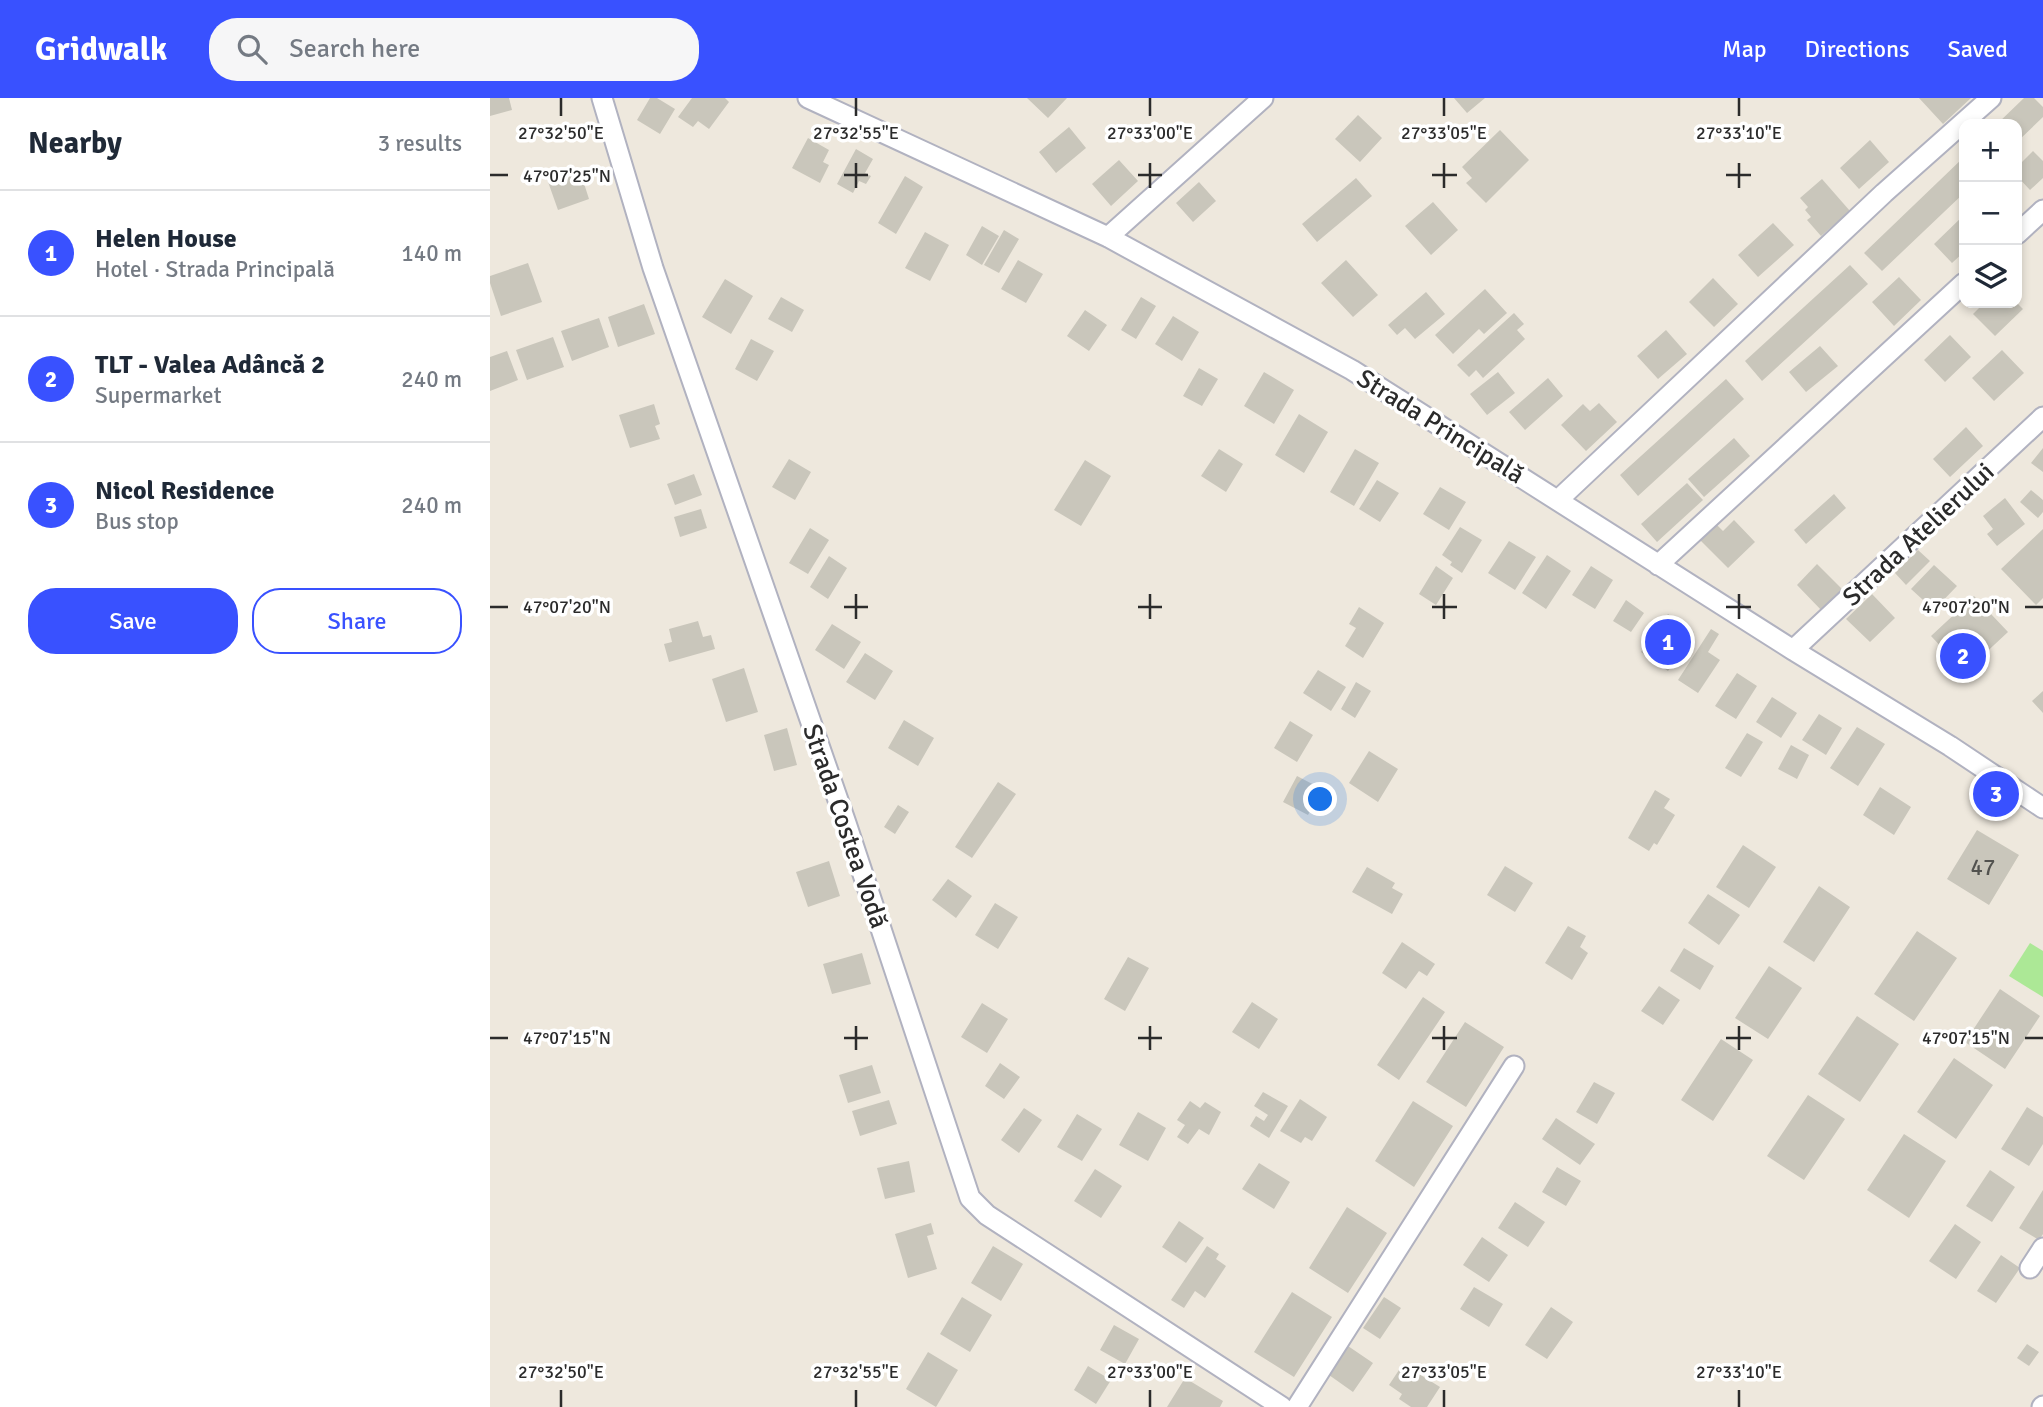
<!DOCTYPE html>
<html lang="en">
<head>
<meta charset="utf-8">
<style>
  :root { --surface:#fff; --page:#f6f6f7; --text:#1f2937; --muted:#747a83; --line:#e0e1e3; --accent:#3951ff }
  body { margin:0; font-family:Signika,sans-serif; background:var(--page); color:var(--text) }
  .controls { position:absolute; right:21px; top:21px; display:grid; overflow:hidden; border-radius:14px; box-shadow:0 4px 10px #0003 }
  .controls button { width:63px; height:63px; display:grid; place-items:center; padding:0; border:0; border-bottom:2px solid var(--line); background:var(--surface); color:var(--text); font:35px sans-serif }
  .you { position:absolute; left:831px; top:702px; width:24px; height:24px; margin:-18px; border:5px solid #fff; border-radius:50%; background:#1a73e8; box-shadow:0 0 0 10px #1a73e833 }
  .badge { display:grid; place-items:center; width:46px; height:46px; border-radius:50%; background:var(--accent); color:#fff; font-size:23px; font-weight:700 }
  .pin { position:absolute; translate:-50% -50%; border:4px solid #fff; box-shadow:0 2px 7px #0006 }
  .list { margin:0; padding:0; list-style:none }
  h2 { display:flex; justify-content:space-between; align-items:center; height:91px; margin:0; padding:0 28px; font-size:30px }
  h2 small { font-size:23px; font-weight:400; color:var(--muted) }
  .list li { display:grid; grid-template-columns:46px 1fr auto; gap:21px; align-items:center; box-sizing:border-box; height:126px; padding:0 28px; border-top:2px solid var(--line) }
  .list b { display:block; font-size:26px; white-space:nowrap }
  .list p { margin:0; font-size:23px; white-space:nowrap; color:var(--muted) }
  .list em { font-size:23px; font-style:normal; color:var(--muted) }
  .actions { display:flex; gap:14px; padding:21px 28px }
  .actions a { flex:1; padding:16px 0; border:2px solid var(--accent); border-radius:28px; text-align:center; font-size:24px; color:var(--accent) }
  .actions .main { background:var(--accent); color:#fff }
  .icon { flex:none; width:38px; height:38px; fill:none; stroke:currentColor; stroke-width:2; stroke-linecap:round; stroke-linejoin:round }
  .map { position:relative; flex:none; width:1553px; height:1309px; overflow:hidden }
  header { display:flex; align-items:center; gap:42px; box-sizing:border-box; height:98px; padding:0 35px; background:var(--accent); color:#fff }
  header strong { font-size:33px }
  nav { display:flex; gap:38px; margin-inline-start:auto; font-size:24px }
  .search { width:490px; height:63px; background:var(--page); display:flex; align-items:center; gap:18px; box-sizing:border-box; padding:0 24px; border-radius:28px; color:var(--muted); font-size:26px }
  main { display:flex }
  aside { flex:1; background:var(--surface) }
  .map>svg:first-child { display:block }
  .green { fill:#ace896 }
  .building { fill:#c9c6bb }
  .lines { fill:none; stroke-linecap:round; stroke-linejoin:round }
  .minor-casing { stroke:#b1b2c0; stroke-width:23 }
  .minor { stroke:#fff; stroke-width:19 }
  .ticks { fill:none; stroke:#2b2b2b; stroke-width:2.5 }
  .labels { text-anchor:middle; stroke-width:7; stroke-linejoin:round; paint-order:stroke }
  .number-label { font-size:23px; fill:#52524f }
  .street-label { font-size:26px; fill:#2b2b2b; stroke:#fff }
  .ticks-label { font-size:18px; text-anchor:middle; fill:#2b2b2b; stroke:#fff; stroke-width:7; stroke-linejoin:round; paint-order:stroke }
</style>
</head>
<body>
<header>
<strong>Gridwalk</strong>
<div class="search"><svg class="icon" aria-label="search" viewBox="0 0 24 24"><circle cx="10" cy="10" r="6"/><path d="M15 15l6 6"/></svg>Search here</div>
<nav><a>Map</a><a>Directions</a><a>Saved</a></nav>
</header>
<main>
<aside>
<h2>Nearby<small>3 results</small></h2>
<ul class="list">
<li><span class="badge">1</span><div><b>Helen House</b><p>Hotel · Strada Principală</p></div><em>140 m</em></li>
<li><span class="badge">2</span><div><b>TLT - Valea Adâncă 2</b><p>Supermarket</p></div><em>240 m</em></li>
<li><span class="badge">3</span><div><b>Nicol Residence</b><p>Bus stop</p></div><em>240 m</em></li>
</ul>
<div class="actions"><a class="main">Save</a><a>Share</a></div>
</aside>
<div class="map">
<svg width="1553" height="1309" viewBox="0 0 1553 1309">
  <rect width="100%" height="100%" fill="#eee8dd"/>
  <path class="green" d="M1540 845 1553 853V899L1519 878Z"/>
  <path class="building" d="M0 0H19L22 12 0 18Z
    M160 0H167L185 11 170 36 147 22Z
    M202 0H235L239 4 219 31 208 23 203 29 188 19Z
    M537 0H577L558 20Z
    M964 0H995L977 15Z
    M1429 0H1481L1453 26Z
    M1534 0H1544L1553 9V19L1527 44V26H1507Z
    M868 17 892 40 870 64 845 41Z
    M579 29 596 50 566 75 549 54Z
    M1010 32 1039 62 996 105 976 85 982 80 972 69Z
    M318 40 339 52 333 64 339 67 330 85 302 70Z
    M1380 42 1399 64 1369 91 1350 70Z
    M366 51 383 61 375 75 381 78 376 86 369 83 363 95 347 86Z
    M1543 53 1553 63V80L1540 92 1527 78V69Z
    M1474 59V95L1392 173 1374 155Z
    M629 62 648 83 621 108 602 86Z
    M89 70 99 101 68 112 57 81Z
    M415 78 433 89 406 136 388 125Z
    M866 80 882 98 827 144 812 126Z
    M1332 81 1360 113 1331 138 1317 122 1321 119 1315 112 1318 109 1310 100Z
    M709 84 726 103 703 124 686 105Z
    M943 104 968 132 941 157 915 128Z
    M1474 117V154L1462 165 1444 146Z
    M1283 125 1304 147 1268 179 1248 157Z
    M492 128 509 138 492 167 476 157Z
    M514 132 529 141 509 175 494 167Z
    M435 134 459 147 440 183 415 170Z
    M528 162 553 176 536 205 511 191Z
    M856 162 888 197 863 219 831 185Z
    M38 165 52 204 11 218 0 185V178Z
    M1360 167 1378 186 1272 283 1255 263Z
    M1409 179 1431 202 1404 228 1382 204Z
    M1223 180 1248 206 1224 229 1199 204Z
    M235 181 263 198 241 236 212 219Z
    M995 191 1017 215 994 236 989 231 963 256 945 237Z
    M936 194 955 216 925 241 915 230 907 237 898 227Z
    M291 199 314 212 302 234 278 221Z
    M651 199 666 208 646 241 631 232Z
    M1494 205H1527L1533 211 1505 238 1483 216Z
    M154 206 165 236 128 249 118 219Z
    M595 212 617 227 599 253 577 238Z
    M1024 215 1034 226 1027 232 1035 241 993 280 986 272 979 279 967 267Z
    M683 218 709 234 692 263 665 246Z
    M109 220 119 249 82 263 71 233Z
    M1176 232 1197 256 1168 281 1147 258Z
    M1460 237 1481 259 1455 284 1434 262Z
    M63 239 74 269 37 282 26 252Z
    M261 241 284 253 267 283 245 271Z
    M1330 248 1348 268 1316 294 1299 274Z
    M1512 252 1534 275 1504 303 1482 280Z
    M17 253 28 282 0 293V259Z
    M709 270 728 281 712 308 693 298Z
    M774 274 804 292 784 326 754 308Z
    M1008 274 1025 295 997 317 980 296Z
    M1058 280 1073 298 1035 332 1019 314Z
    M1236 281 1254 301 1148 398 1130 377Z
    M1109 305 1127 324 1096 353 1071 327 1093 306 1100 313Z
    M164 306 170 326 165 328 170 341 140 350 129 317Z
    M809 316 838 334 814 375 785 357Z
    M1476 329 1493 348 1460 379 1443 361Z
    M1244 340 1260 358 1214 399 1198 381Z
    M1553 350V374L1541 365Z
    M729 351 753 366 736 394 711 378Z
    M865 351 889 365 864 408 840 394Z
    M299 361 321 374 305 402 282 389Z
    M595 362 621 378 591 428 564 412Z
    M204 376 212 397 185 407 177 386Z
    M887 382 909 395 890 424 869 411Z
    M1197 385 1213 402 1167 444 1151 426Z
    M950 389 976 404 959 432 933 416Z
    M1541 392 1553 402V414L1548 420 1530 404Z
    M1344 396 1356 410 1316 446 1304 432Z
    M1515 400 1535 426 1507 448 1497 436 1503 431 1493 418Z
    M211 411 217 430 190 439 184 419Z
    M1244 422 1265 444 1238 470 1210 442 1226 426 1233 433Z
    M970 429 992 442 972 475 960 467 962 464 952 457Z
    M320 430 339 442 318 476 299 465Z
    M1553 431V500L1546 507 1511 471Z
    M1019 443 1046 459 1025 492 998 475Z
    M1428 452 1440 463 1416 487 1405 475Z
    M1057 457 1081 473 1056 511 1032 495Z
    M339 458 357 470 338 501 320 489Z
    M1327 466 1354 493 1333 514 1307 487Z
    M1444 467 1467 488 1444 512 1421 491Z
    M946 468 963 480 946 507 929 496Z
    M1101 468 1123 482 1105 511 1082 497Z
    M1382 496 1405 520 1380 544 1356 521Z
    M1484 498 1518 534 1475 574 1441 538Z
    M1136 502 1154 515 1141 534 1123 523Z
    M869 509 894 525 873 560 855 548 866 530 859 526Z
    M1178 516 1204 534 1178 573 1151 554Z
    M208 523 213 539 221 537 225 551 179 564 174 546 182 544 179 531Z
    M342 526 371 544 354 571 325 552Z
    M1221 531 1229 536 1218 554 1230 562 1208 595 1188 582Z
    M375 555 403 573 385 602 356 584Z
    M254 570 268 614 236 624 222 581Z
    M828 572 856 589 841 613 813 595Z
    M1247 575 1267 588 1246 621 1225 608Z
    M866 584 881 593 865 620 851 611Z
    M1553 593V615L1542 603Z
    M1282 599 1307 615 1291 640 1266 624Z
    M1329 616 1352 630 1336 657 1312 642Z
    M414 622 444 640 428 668 398 650Z
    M800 623 823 637 807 664 784 650Z
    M1367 629 1395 646 1368 688 1340 670Z
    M297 630 307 667 284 673 274 637Z
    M1257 635 1273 644 1251 679 1235 670Z
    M1301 647 1319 657 1307 681 1288 671Z
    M879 653 908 671 888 704 859 685Z
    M807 678 832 691 818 717 793 704Z
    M508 684 526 696 482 760 465 749Z
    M1390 689 1421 709 1404 737 1373 717Z
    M1165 692 1180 701 1174 710 1185 717 1167 747 1164 745 1159 753 1138 740Z
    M408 707 419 714 405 736 394 729Z
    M1487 732 1529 757 1499 807 1457 781Z
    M1253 747 1286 769 1259 810 1226 789Z
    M339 763 350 798 318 809 306 774Z
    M1015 768 1043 785 1025 814 997 797Z
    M877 769 905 785 902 790 913 796 902 816 862 794Z
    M458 781 482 798 466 820 442 802Z
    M1329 788 1360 809 1324 864 1293 844Z
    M1218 796 1250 817 1229 847 1198 825Z
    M505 805 528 819 508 851 485 837Z
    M1078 828 1096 838 1090 849 1098 855 1082 882 1055 865Z
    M1427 833 1467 860 1424 923 1384 896Z
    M912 844 945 866 937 878 929 873 916 891 892 875Z
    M1194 850 1224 868 1210 892 1180 873Z
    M372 855 381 886 342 896 333 866Z
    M638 859 659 870 635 913 614 901Z
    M1279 868 1312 890 1278 941 1245 920Z
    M1169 888 1190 902 1173 927 1151 913Z
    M1510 891 1550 918 1515 971 1475 944Z
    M933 899 955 914 909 982 887 967Z
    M762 904 788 921 769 951 742 934Z
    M492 905 518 921 497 955 471 939Z
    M1367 918 1409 946 1370 1004 1328 976Z
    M975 924 1014 949 976 1009 936 984Z
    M1231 941 1263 962 1223 1023 1191 1002Z
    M1464 960 1503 987 1466 1041 1427 1014Z
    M510 965 530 979 514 1001 495 988Z
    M382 967 391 995 358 1005 349 977Z
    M1104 984 1125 995 1107 1026 1086 1014Z
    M773 994 798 1008 779 1040 760 1028 766 1018 774 1023 778 1017 764 1008Z
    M1318 997 1355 1021 1314 1082 1277 1058Z
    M810 1001 837 1019 822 1043 815 1039 811 1045 790 1033Z
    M399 1002 407 1026 370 1038 362 1013Z
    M700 1003 710 1010 715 1004 731 1014 719 1037 709 1031 698 1046 687 1039 695 1027 687 1022Z
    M923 1003 963 1028 924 1089 885 1063Z
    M1537 1009 1553 1019V1046L1539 1068 1511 1051Z
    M534 1010 552 1022 529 1055 511 1042Z
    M648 1014 676 1030 658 1063 629 1047Z
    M587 1016 612 1031 592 1063 567 1049Z
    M1066 1020 1105 1046 1090 1067 1052 1041Z
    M1414 1036 1456 1063 1419 1120 1377 1092Z
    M419 1063 425 1094 395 1101 387 1070Z
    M769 1065 800 1084 784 1111 752 1091Z
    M1067 1069 1091 1083 1076 1108 1052 1094Z
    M605 1071 632 1088 611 1120 584 1103Z
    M1500 1072 1525 1089 1502 1124 1476 1108Z
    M1553 1092V1136L1549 1142 1529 1130Z
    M1025 1104 1055 1124 1038 1149 1008 1130Z
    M857 1109 897 1135 858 1195 819 1170Z
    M689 1123 714 1140 696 1165 672 1149Z
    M441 1125 444 1136 437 1138 447 1171 418 1180 405 1136Z
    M1465 1126 1491 1144 1466 1181 1439 1163Z
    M992 1139 1018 1157 999 1184 973 1167Z
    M503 1148 533 1166 511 1203 481 1185Z
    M717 1148 729 1156 726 1161 736 1168 715 1200 705 1193 694 1210 681 1202Z
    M1511 1157 1530 1170 1506 1205 1487 1193Z
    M984 1189 1013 1206 999 1229 970 1211Z
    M802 1194 842 1219 804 1279 764 1254Z
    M472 1199 502 1217 480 1254 450 1236Z
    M894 1199 911 1210 890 1241 873 1230Z
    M1061 1209 1083 1224 1057 1261 1035 1247Z
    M624 1227 649 1241 635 1266 610 1252Z
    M1537 1246 1549 1254 1539 1268 1527 1260Z
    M858 1248 883 1265 863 1294 839 1277Z
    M438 1254 468 1272 446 1309 416 1291Z
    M913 1266 950 1289 937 1309H921L909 1301 912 1296 899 1287Z
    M598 1268 621 1282 606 1306 584 1292Z
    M695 1280 733 1303 730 1309H677Z"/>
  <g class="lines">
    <g class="minor-casing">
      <path id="minor" d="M112 0 163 170 356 725 480 1100 497 1117 792 1309
        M318 0 618 139 862 272 1303 552 1460 648 1553 710
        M1527 136 1553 112
        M618 139 773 0
        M1068 402 1394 95 1501 0
        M1168 467 1474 185
        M1303 552 1553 319
        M1540 1170 1553 1150
        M807 1309 1024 968
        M1552 1309 1553 1308"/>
    </g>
    <use href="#minor" class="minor"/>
  </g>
  <path class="ticks" d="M71 0V18M366 0V18M660 0V18M954 0V18M1249 0V18M366 65V90M660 65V90M954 65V90M1249 65V90M0 77H18M354 77H378M648 77H672M942 77H967M1236 77H1261M366 496V521M660 496V521M954 496V521M1249 496V521M0 509H18M354 509H378M648 509H672M942 509H967M1236 509H1261M1535 509H1553M366 928V952M660 928V952M954 928V952M1249 928V952M0 940H18M354 940H378M648 940H672M942 940H967M1236 940H1261M1535 940H1553M71 1292V1309M366 1292V1309M660 1292V1309M954 1292V1309M1249 1292V1309"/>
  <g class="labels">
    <g class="number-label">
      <text x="1493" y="777">47</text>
    </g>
    <g class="street-label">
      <text transform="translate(951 328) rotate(32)" y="9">Strada Principală</text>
      <text transform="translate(1428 436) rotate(-43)" y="9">Strada Atelierului</text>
      <text transform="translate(356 728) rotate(71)" y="9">Strada Costea Vodă</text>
    </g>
  </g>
  <g class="ticks-label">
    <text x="71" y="41">27°32'50"E</text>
    <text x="366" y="41">27°32'55"E</text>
    <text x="660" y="41">27°33'00"E</text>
    <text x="954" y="41">27°33'05"E</text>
    <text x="1249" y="41">27°33'10"E</text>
    <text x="77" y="84">47°07'25"N</text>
    <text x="77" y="515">47°07'20"N</text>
    <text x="1476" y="515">47°07'20"N</text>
    <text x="77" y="946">47°07'15"N</text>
    <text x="1476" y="946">47°07'15"N</text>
    <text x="71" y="1280">27°32'50"E</text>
    <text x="366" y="1280">27°32'55"E</text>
    <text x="660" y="1280">27°33'00"E</text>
    <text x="954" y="1280">27°33'05"E</text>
    <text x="1249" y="1280">27°33'10"E</text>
  </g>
</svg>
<div class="controls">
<button>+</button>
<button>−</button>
<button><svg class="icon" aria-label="layers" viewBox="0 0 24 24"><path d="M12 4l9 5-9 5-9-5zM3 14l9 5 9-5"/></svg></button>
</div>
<div class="you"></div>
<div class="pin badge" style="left:1178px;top:544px">1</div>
<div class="pin badge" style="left:1473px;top:558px">2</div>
<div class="pin badge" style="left:1506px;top:696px">3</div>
</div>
</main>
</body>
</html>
